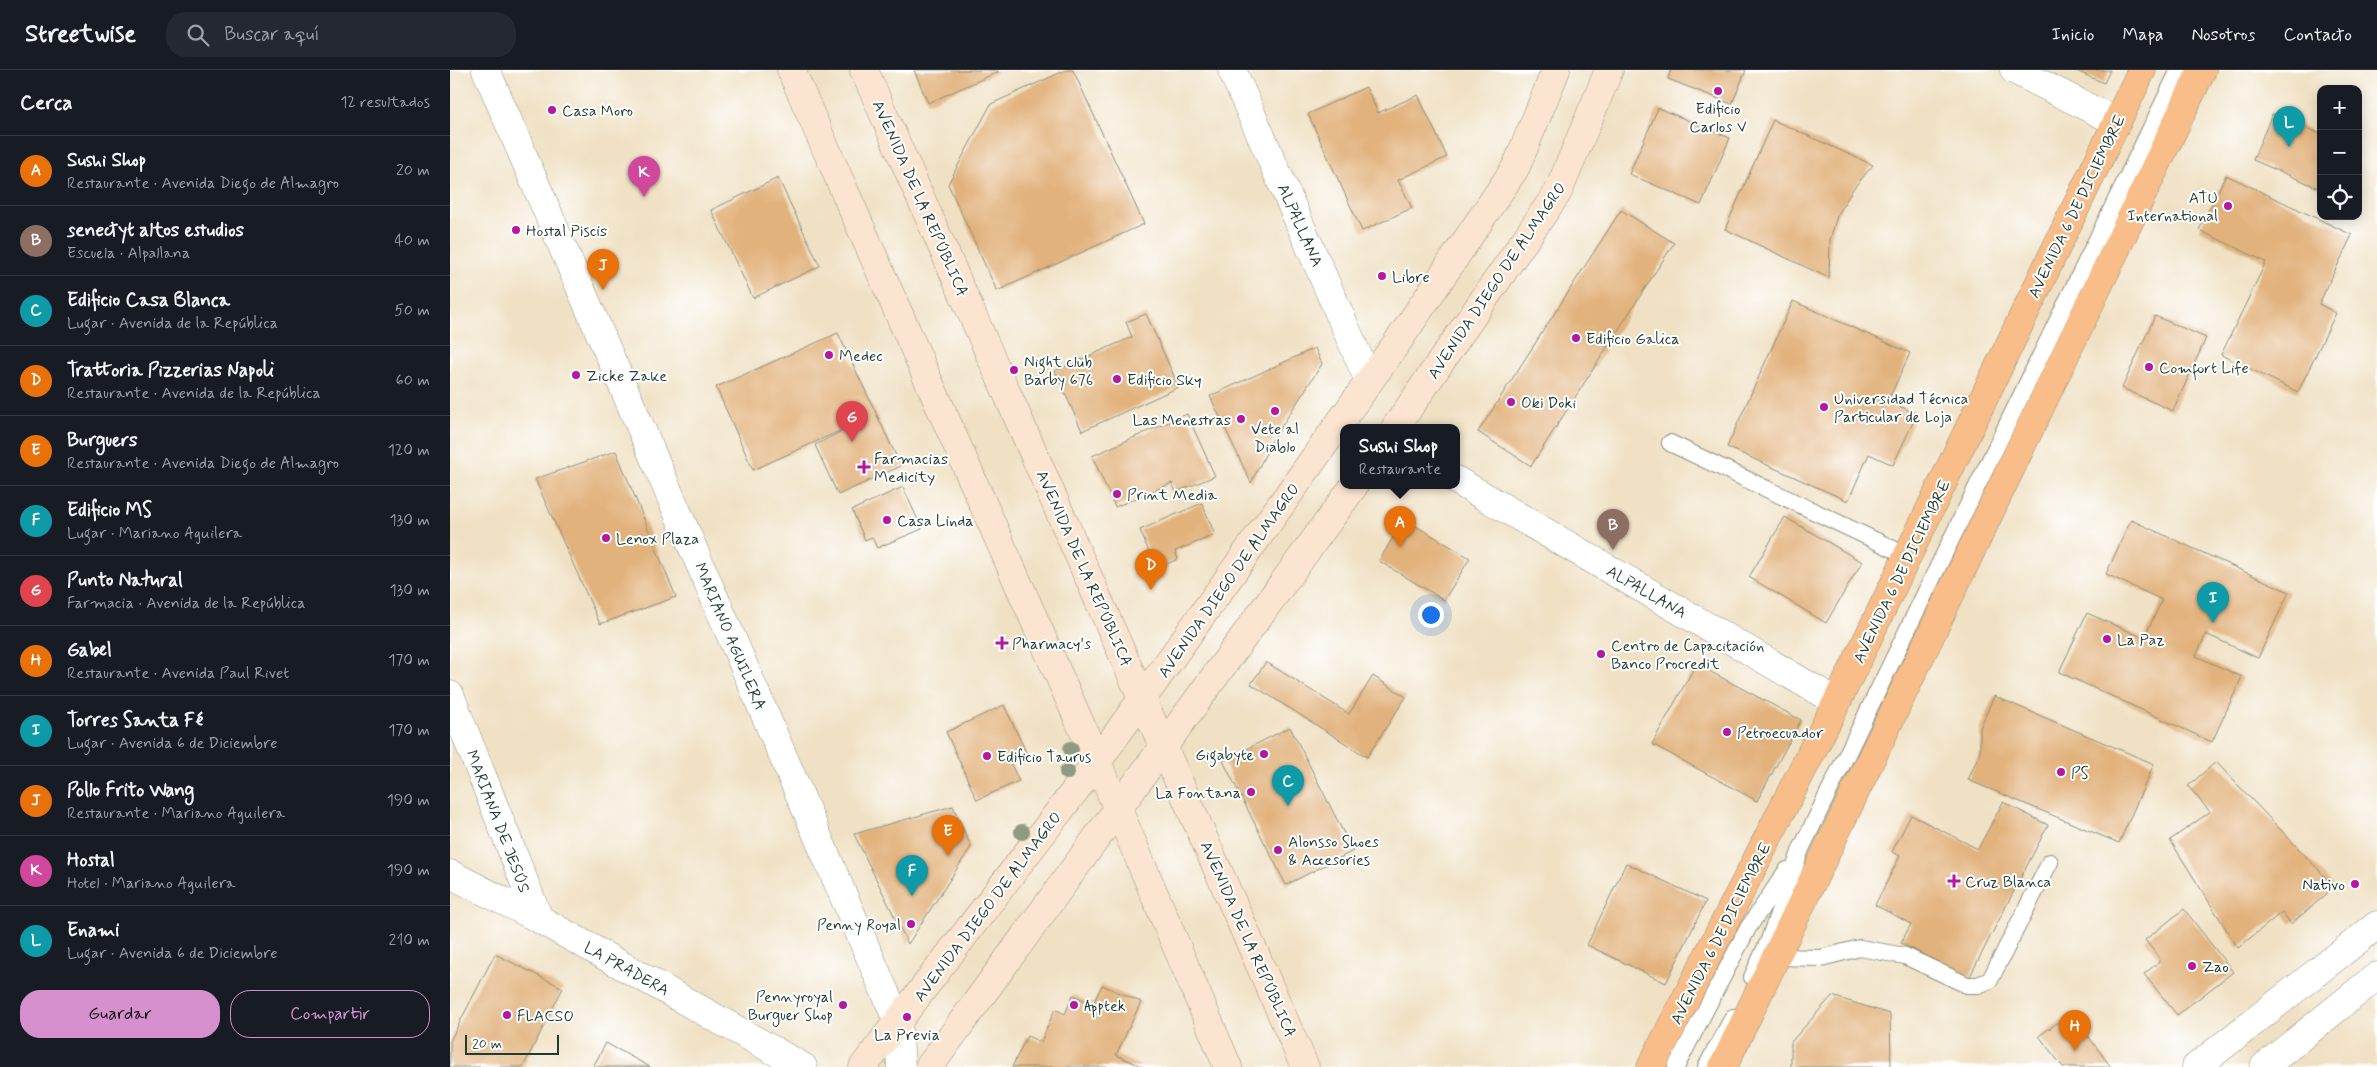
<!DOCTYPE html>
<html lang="es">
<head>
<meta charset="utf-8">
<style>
  :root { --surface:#171b24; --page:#242831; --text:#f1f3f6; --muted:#9ea1a6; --line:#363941; --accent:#d690ce }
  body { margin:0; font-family:Mynerve,sans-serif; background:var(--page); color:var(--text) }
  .controls { position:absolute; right:15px; top:15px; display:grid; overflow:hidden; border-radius:10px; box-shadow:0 2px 12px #0003 }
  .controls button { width:45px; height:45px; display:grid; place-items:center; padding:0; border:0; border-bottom:1px solid var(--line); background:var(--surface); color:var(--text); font:25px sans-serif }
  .scale { position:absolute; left:15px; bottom:12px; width:94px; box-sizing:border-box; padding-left:5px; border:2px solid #1f3d34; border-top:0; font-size:14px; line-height:18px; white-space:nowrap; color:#1f3d34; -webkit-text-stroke:4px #fff; paint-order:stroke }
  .you { position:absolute; left:980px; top:544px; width:18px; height:18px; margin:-12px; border:4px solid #fff; border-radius:50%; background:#1a73e8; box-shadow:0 0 0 8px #1a73e833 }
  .badge { display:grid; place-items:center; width:32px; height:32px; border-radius:50%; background:var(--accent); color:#fff; font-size:16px; font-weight:700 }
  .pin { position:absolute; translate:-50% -41px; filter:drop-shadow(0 1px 2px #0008) }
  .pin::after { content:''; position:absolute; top:26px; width:18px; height:15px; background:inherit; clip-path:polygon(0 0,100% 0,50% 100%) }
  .popup { position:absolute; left:890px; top:354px; width:120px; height:65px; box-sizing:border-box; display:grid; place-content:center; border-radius:10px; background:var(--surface); filter:drop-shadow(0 1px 4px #0005); font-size:16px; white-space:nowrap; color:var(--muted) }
  .popup b { font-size:19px; color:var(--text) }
  .popup::after { content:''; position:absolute; left:50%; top:100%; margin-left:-10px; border:10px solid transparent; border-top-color:var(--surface) }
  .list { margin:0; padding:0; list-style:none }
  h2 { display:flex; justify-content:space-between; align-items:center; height:65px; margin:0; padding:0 20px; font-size:21px }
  h2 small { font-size:16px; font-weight:400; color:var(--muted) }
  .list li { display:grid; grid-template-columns:32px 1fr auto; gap:15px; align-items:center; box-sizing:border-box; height:70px; padding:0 20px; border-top:1px solid var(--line) }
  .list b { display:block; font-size:19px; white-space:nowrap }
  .list p { margin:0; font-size:16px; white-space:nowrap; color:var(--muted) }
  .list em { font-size:16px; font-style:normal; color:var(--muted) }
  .actions { display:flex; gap:10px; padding:15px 20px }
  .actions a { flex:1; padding:11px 0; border:1px solid var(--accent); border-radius:20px; text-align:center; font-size:18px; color:var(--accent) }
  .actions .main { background:var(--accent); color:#111 }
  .icon { flex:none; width:28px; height:28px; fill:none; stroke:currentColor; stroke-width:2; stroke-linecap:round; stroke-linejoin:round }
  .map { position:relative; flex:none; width:1927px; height:997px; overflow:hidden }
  header { display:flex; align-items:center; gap:30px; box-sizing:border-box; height:70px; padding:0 25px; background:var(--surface); border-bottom:1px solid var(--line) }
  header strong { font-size:24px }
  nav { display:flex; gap:28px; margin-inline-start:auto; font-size:18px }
  .search { width:350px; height:45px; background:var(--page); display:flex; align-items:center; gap:12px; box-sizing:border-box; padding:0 18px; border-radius:20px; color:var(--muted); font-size:19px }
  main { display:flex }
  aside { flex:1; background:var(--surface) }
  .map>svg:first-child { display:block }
  .building { fill:#e2b27d }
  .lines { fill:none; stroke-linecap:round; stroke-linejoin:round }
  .lane-casing { stroke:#888f7c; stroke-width:18 }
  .street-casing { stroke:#888f7c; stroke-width:29 }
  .secondary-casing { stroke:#888f7c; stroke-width:29 }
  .primary-casing { stroke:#888f7c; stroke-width:29 }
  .lane { stroke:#fff; stroke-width:16 }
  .street { stroke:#fff; stroke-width:28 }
  .secondary { stroke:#fce5d0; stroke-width:28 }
  .primary { stroke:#f8bd89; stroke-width:28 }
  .tree { fill:#8e9b80 }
  .poi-dot { fill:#b5179e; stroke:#fff; stroke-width:2 }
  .labels { text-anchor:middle; stroke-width:4; stroke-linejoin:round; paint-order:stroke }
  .poi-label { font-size:16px; fill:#1f3d34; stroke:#fff; text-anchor:start }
  .street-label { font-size:16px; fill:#1f3d34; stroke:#fff }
</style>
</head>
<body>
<header>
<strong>Streetwise</strong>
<div class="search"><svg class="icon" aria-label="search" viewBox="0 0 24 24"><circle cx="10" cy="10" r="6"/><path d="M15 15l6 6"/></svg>Buscar aquí</div>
<nav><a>Inicio</a><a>Mapa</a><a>Nosotros</a><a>Contacto</a></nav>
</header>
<main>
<aside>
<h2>Cerca<small>12 resultados</small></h2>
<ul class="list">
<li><span class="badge" style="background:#e8710a">A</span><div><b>Sushi Shop</b><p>Restaurante · Avenida Diego de Almagro</p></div><em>20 m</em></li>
<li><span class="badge" style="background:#8d6e63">B</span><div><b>senectyt altos estudios</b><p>Escuela · Alpallana</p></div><em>40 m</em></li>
<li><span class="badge" style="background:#0f9aa8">C</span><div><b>Edificio Casa Blanca</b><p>Lugar · Avenida de la República</p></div><em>50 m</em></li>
<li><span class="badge" style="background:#e8710a">D</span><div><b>Trattoria Pizzerias Napoli</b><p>Restaurante · Avenida de la República</p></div><em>60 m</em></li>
<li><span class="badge" style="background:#e8710a">E</span><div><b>Burguers</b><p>Restaurante · Avenida Diego de Almagro</p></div><em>120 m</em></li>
<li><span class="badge" style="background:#0f9aa8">F</span><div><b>Edificio MS</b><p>Lugar · Mariano Aguilera</p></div><em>130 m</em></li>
<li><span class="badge" style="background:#e0444e">G</span><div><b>Punto Natural</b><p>Farmacia · Avenida de la República</p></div><em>130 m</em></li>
<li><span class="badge" style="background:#e8710a">H</span><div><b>Gabel</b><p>Restaurante · Avenida Paul Rivet</p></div><em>170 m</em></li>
<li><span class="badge" style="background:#0f9aa8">I</span><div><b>Torres Santa Fé</b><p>Lugar · Avenida 6 de Diciembre</p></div><em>170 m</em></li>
<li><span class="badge" style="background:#e8710a">J</span><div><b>Pollo Frito Wang</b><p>Restaurante · Mariano Aguilera</p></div><em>190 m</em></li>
<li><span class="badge" style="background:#d1479c">K</span><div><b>Hostal</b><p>Hotel · Mariano Aguilera</p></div><em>190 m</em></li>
<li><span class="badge" style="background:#0f9aa8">L</span><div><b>Enami</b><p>Lugar · Avenida 6 de Diciembre</p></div><em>210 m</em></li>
</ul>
<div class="actions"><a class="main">Guardar</a><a>Compartir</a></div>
</aside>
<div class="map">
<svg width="1927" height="997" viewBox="0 0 1927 997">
  <rect width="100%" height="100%" fill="#fff"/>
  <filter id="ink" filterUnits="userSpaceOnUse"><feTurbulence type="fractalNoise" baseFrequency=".02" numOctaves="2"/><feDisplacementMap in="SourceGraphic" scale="10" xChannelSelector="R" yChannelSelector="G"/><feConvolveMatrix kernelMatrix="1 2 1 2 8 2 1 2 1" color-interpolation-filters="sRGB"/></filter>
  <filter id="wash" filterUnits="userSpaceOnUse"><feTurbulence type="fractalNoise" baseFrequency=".0096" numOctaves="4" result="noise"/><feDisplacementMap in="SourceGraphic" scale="20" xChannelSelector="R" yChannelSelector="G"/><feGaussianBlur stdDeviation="1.12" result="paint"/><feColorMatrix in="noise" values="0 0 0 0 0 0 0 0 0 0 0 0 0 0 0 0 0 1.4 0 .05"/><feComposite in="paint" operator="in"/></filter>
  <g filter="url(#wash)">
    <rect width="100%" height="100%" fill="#f0e1c4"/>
    <g id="blocks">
      <path class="building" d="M464 0H547L548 2 478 33Z
        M616 0H623L694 154 547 221 498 114 541 34Z
        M1221 0H1296L1282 34 1218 9Z
        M1624 0H1660L1654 13Z
        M916 17 928 43 968 25 997 87 948 110 962 138 912 161 858 44Z
        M1208 38 1280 68 1251 135 1179 104Z
        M1822 44 1871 64V119L1803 90Z
        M1323 50 1423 95 1403 119 1387 146 1380 170 1379 208 1275 159Z
        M1776 105 1902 165 1869 234 1886 243 1848 322 1771 285 1816 192 1749 160Z
        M328 108 370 196 303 228 261 140Z
        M1171 140 1224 173 1081 396 1028 362Z
        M1343 231 1460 283 1438 331 1467 344 1443 395 1419 384 1398 431 1277 377Z
        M696 244 729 317 632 361 605 301 682 267 676 252Z
        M1705 246 1756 268 1723 341 1672 318Z
        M388 263 451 396 388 425 365 375 414 350 303 400 266 317Z
        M865 278 872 294 822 371 801 413 760 326Z
        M737 344 765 406 726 422 722 413 665 437 642 386Z
        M166 381 226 527 150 554 85 409Z
        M453 417 472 459 427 478 422 467 415 470 402 440Z
        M752 433 765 465 725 481 728 489 706 499 690 460Z
        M1335 447 1412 492 1376 553 1299 507Z
        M954 449 1020 488 994 530 929 491Z
        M1681 450 1839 522 1808 588 1756 564 1746 586 1792 607 1762 672 1609 602 1637 543 1694 568 1712 530 1656 504Z
        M816 592 899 644 923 606 956 627 917 687 801 614Z
        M1246 594 1351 650 1307 731 1202 674Z
        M1544 626 1704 694 1669 773 1518 710 1530 682V658Z
        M554 635 576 682 559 690 569 711 527 730 496 662Z
        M840 657 903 781 836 815 773 691Z
        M1766 692 1885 817 1841 854 1832 842 1788 878 1720 770 1760 742 1738 716Z
        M1553 732 1598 755 1519 908 1451 873 1461 854 1425 835 1450 786 1442 782 1461 745 1528 779Z
        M503 736 521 777 458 874 404 764Z
        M1176 793 1256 831 1216 913 1137 875Z
        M1734 839 1783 902 1727 945 1694 904 1711 890 1695 870Z
        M45 884 113 918 73 997H0V971Z
        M652 915 691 932 666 985 693 997H562L577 966 591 972 605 939 615 944 623 925 643 934Z
        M1382 926 1440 944 1441 997H1341V972Z
        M1621 943 1661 997H1613L1589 966Z
        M156 973 200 997H143Z"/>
    </g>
  </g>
  <g filter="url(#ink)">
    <use href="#blocks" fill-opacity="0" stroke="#888f7c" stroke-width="1"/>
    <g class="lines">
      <g class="lane-casing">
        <path id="lane" d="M1220 373 1458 486
          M1327 887 1371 888 1410 878 1455 886 1517 915H1528L1540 910 1600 792
          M1302 907 1319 870 1351 779 1729 0
          M1226 997 1298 858 1337 800
          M1256 997 1283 947"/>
      </g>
      <g class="street-casing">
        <path id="street" d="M36 0 448 952 451 997
          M782 0 919 311
          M1564 0 1667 52
          M1006 410 1387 632
          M0 625 89 849
          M0 804 89 849 353 997
          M1746 997 1927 855
          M1814 997 1927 906"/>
      </g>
      <g class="secondary-casing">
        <path id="secondary" d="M341 0 668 739 778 997
          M414 0 855 997
          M945 358 1108 122 1159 0
          M413 997 647 692 951 267 1066 97 1106 0
          M479 997 904 416"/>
      </g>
      <g class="primary-casing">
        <path id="primary" d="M1201 997 1387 632 1692 0
          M1273 997C1435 665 1591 332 1752 0"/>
      </g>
      <use href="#lane" class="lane"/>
      <use href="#street" class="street"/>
      <use href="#secondary" class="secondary"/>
      <use href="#primary" class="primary"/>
    </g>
    <g class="tree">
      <circle cx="621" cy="679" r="8"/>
      <circle cx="617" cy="702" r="8"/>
      <circle cx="572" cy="762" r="8"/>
    </g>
  </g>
  <g class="poi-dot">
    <circle cx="1268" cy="21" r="5"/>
    <circle cx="102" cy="40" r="5"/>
    <circle cx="1778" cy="136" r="5"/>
    <circle cx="66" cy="160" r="5"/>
    <circle cx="932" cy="206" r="5"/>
    <circle cx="1126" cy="268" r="5"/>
    <circle cx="379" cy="285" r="5"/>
    <circle cx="1699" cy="297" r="5"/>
    <circle cx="564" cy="300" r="5"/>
    <circle cx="126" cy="305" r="5"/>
    <circle cx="667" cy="309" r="5"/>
    <circle cx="1061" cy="332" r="5"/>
    <circle cx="1374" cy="337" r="5"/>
    <circle cx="825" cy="341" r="5"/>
    <circle cx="791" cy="349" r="5"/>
    <path d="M411.5 389.5h5v5h5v5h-5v5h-5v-5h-5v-5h5z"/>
    <circle cx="667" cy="424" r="5"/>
    <circle cx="437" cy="450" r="5"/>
    <circle cx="156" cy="468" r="5"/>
    <circle cx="1657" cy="569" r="5"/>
    <path d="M549.5 565.5h5v5h5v5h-5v5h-5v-5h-5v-5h5z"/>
    <circle cx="1151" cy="584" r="5"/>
    <circle cx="1277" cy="662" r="5"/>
    <circle cx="814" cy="684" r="5"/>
    <circle cx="537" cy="686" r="5"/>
    <circle cx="1611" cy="702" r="5"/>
    <circle cx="801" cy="722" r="5"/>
    <circle cx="828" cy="780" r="5"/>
    <path d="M1501.5 803.5h5v5h5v5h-5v5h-5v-5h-5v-5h5z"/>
    <circle cx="1905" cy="814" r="5"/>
    <circle cx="461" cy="854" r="5"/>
    <circle cx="1742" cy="896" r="5"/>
    <circle cx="393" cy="935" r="5"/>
    <circle cx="624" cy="935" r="5"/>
    <circle cx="57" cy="945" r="5"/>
    <circle cx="457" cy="947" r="5"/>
  </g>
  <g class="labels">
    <g class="poi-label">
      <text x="1268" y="44" text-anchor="middle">Edificio<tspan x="1268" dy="18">Carlos V</tspan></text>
      <text x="112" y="46">Casa Moro</text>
      <text x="1768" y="133" text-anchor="end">ATU<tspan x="1768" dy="18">International</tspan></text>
      <text x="76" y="166">Hostal Piscis</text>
      <text x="942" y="212">Libre</text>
      <text x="1136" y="274">Edificio Galica</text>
      <text x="389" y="291">Medec</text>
      <text x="574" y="297">Night club<tspan x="574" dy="18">Barby 676</tspan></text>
      <text x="1709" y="303">Comfort Life</text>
      <text x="136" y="311">Zicke Zake</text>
      <text x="677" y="315">Edificio Sky</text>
      <text x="1384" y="334">Universidad Técnica<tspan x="1384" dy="18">Particular de Loja</tspan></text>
      <text x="1071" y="338">Oki Doki</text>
      <text x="781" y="355" text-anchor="end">Las Menestras</text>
      <text x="825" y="364" text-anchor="middle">Vete al<tspan x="825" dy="18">Diablo</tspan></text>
      <text x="424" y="394">Farmacias<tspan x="424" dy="18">Medicity</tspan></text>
      <text x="677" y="430">Print Media</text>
      <text x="447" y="456">Casa Linda</text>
      <text x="166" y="474">Lenox Plaza</text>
      <text x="1667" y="575">La Paz</text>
      <text x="562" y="579">Pharmacy's</text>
      <text x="1161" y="581">Centro de Capacitación<tspan x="1161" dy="18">Banco Procredit</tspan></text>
      <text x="1287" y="668">Petroecuador</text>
      <text x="804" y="690" text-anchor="end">Gigabyte</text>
      <text x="547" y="692">Edificio Taurus</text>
      <text x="1621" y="708">PS</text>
      <text x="791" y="728" text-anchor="end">La Fontana</text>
      <text x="838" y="777">Alonsso Shoes<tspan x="838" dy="18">&amp; Accesories</tspan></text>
      <text x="1515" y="817">Cruz Blanca</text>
      <text x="1895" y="820" text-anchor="end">Nativo</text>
      <text x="451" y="860" text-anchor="end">Penny Royal</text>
      <text x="1752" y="902">Zao</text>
      <text x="383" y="932" text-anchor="end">Pennyroyal<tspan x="383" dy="18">Burguer Shop</tspan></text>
      <text x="634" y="941">Apptek</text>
      <text x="67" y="951">FLACSO</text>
      <text x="457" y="970" text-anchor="middle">La Previa</text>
    </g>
    <g class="street-label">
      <text transform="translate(471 128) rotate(66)" y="6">AVENIDA DE LA REPÚBLICA</text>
      <text transform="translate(1626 136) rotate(-64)" y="6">AVENIDA 6 DE DICIEMBRE</text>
      <text transform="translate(851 155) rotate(66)" y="6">ALPALLANA</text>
      <text transform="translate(1046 210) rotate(-56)" y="6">AVENIDA DIEGO DE ALMAGRO</text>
      <text transform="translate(635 498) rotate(66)" y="6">AVENIDA DE LA REPÚBLICA</text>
      <text transform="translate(1451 501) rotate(-64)" y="6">AVENIDA 6 DE DICIEMBRE</text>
      <text transform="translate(778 510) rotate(-55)" y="6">AVENIDA DIEGO DE ALMAGRO</text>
      <text transform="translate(1197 521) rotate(30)" y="6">ALPALLANA</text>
      <text transform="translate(281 566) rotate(67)" y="6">MARIANO AGUILERA</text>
      <text transform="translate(49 751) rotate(69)" y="6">MARIANA DE JESÚS</text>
      <text transform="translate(537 836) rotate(-53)" y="6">AVENIDA DIEGO DE ALMAGRO</text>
      <text transform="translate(1270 863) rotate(-63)" y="6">AVENIDA 6 DE DICIEMBRE</text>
      <text transform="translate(799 869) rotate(66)" y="6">AVENIDA DE LA REPÚBLICA</text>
      <text transform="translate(177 898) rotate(29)" y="6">LA PRADERA</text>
    </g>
  </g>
</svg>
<div class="controls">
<button>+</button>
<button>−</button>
<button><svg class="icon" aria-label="locate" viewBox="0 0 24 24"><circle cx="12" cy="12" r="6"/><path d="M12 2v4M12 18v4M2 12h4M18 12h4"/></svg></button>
</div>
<div class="scale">20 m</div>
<div class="you"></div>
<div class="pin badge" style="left:950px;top:477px;background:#e8710a">A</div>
<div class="popup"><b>Sushi Shop</b>Restaurante</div>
<div class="pin badge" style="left:1163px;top:480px;background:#8d6e63">B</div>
<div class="pin badge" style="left:838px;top:736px;background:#0f9aa8">C</div>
<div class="pin badge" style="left:701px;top:520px;background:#e8710a">D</div>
<div class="pin badge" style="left:498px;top:786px;background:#e8710a">E</div>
<div class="pin badge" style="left:462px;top:826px;background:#0f9aa8">F</div>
<div class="pin badge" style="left:402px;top:372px;background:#e0444e">G</div>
<div class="pin badge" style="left:1625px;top:981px;background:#e8710a">H</div>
<div class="pin badge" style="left:1763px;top:553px;background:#0f9aa8">I</div>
<div class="pin badge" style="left:153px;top:220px;background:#e8710a">J</div>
<div class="pin badge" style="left:194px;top:127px;background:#d1479c">K</div>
<div class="pin badge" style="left:1839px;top:77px;background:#0f9aa8">L</div>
</div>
</main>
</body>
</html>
